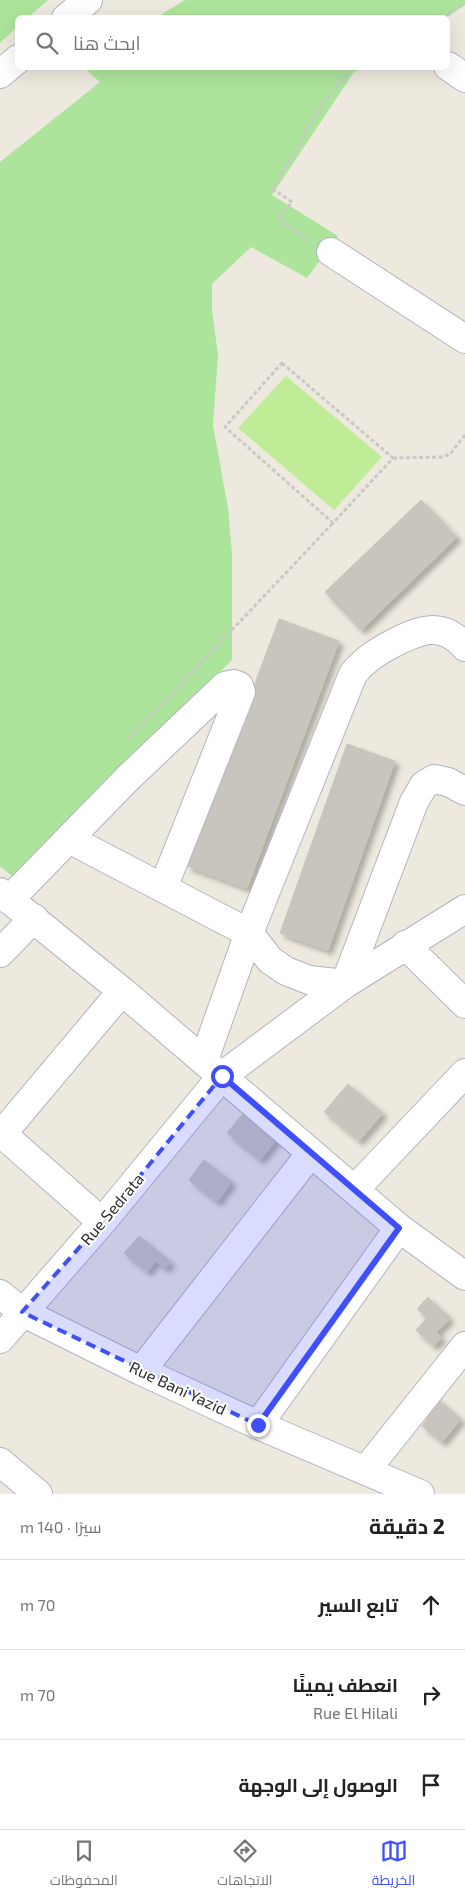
<!DOCTYPE html>
<html lang="ar">
<head>
<meta charset="utf-8">
<style>
  :root { --surface:#fff; --page:#f6f6f6; --text:#222; --muted:#767676; --line:#e0e0e0; --accent:#3f50fa }
  body { margin:0; font-family:"Exo 2",Cairo,sans-serif; background:var(--page); color:var(--text); direction:rtl }
  .stop { position:absolute; width:15px; height:15px; margin:-11px; border:4px solid #3f50fa; border-radius:50%; background:#fff }
  .stop.end { background:#3f50fa; border-color:#fff; box-shadow:0 1px 5px #0008 }
  .list { margin:0; padding:0; list-style:none }
  h2 { display:flex; justify-content:space-between; align-items:center; height:65px; margin:0; padding:0 20px; font-size:21px }
  h2 small { font-size:16px; font-weight:400; color:var(--muted) }
  .list li { display:grid; grid-template-columns:32px 1fr auto; gap:15px; align-items:center; box-sizing:border-box; height:90px; padding:0 20px; border-top:1px solid var(--line) }
  .list b { display:block; font-size:19px; white-space:nowrap }
  .list p { margin:0; font-size:16px; white-space:nowrap; color:var(--muted) }
  .list em { font-size:16px; font-style:normal; color:var(--muted) }
  .icon { flex:none; width:28px; height:28px; fill:none; stroke:currentColor; stroke-width:2; stroke-linecap:round; stroke-linejoin:round }
  .map { position:relative; flex:none; width:465px; height:1494px; overflow:hidden; direction:ltr }
  .search { position:absolute; background:var(--surface); box-shadow:0 5px 20px #0002; left:15px; right:15px; top:15px; height:55px; display:flex; align-items:center; gap:12px; box-sizing:border-box; padding:0 18px; border-radius:8px; color:var(--muted); font-size:19px }
  .sheet { height:335px; background:var(--surface) }
  nav { display:flex; justify-content:space-around; align-items:center; box-sizing:border-box; height:70px; border-top:1px solid var(--line); background:var(--surface); font-size:14px; color:var(--muted) }
  nav a { display:grid; justify-items:center; gap:2px }
  nav .on { color:var(--accent) }
  .map>svg:first-child { display:block }
  .green { fill:#ade49b }
  .pitch { fill:#c0eb97 }
  .building { fill:#c9c5be; stroke:#c9c5b8; filter:url(#shadow) }
  .lines { fill:none; stroke-linecap:round; stroke-linejoin:round }
  .minor-casing { stroke:#b2b3c0; stroke-width:30 }
  .path { stroke:#c8c8c8; stroke-width:3; stroke-dasharray:4 2.5; stroke-linecap:butt }
  .minor { stroke:#fff; stroke-width:28 }
  .route { stroke:#3f50fa; stroke-width:6 }
  .marked { fill:#3f50fa; fill-opacity:0.2; stroke:#3f50fa; stroke-width:4; stroke-dasharray:10 6; stroke-linejoin:round }
  .labels { text-anchor:middle; stroke-width:4; stroke-linejoin:round; paint-order:stroke }
  .street-label { font-size:16px; fill:#2c2c2c; stroke:#fff }
</style>
</head>
<body>
<div class="map">
<svg width="465" height="1494" viewBox="0 0 465 1494">
  <defs>
    <filter id="shadow"><feDropShadow dx="4.5" dy="4.5" stdDeviation="2.5" flood-color="#0004"/></filter>
  </defs>
  <rect width="100%" height="100%" fill="#eee9df"/>
  <path class="green" d="M0 0H48L28 17 18 18 17 27 0 43Z
    M185 0H465V5L446 18 157 17Z
    M84 68H363L354 72 272 195 338 236 307 278 251 247 212 284V310L218 355 213 425 228 508 232 553V660L12 876 0 866V162L100 82Z"/>
  <path class="pitch" d="M286 376 382 457 334 510 238 428Z"/>
  <path class="building" d="M421 500 457 537 361 630 325 592Z
    M279 619 339 641 247 888 187 866Z
    M347 744 395 761 328 950 280 933Z
    M348 1084 383 1113 359 1141 324 1112Z
    M246 1110 279 1137 260 1160 227 1133Z
    M204 1160 232 1182 217 1202 189 1180Z
    M139 1236 171 1262 165 1269 156 1261 147 1272 124 1253Z
    M428 1297 450 1318 436 1333 442 1338 433 1346 416 1330 427 1318 417 1309Z
    M432 1394 461 1419 442 1442 422 1426 429 1417 419 1409Z"/>
  <g class="lines">
    <g class="minor-casing">
      <path id="minor" d="M66 18 88 0
        M448 66 465 78
        M0 74 18 59
        M331 252 465 339
        M69 839 249 933 270 960 286 971 309 980 345 984 414 802 424 785 434 779 448 782 465 791
        M0 892 122 991 399 1228 465 1276
        M9 900 128 778 225 686 234 684 239 686 241 692 163 888
        M405 945 465 1004
        M0 953 34 918
        M204 1060 249 933 353 674C364 660 377 652 392 644 419 630 442 620 465 647
        M0 1132 102 1222
        M2 1134 122 991
        M355 1189 465 1073
        M0 1294 22 1312 141 1371 258 1425 420 1494
        M0 1339 102 1222 222 1076 345 984 465 909
        M141 1371 311 1153
        M258 1425 399 1228
        M0 1462 38 1494
        M366 1470 465 1346"/>
    </g>
    <path class="path" d="M442 18 465 3
      M309 241 279 218 292 202 273 189 322 105 351 68
      M282 363 393 458 333 523 225 427Z
      M393 458 442 457 450 454 465 435
      M129 739 333 523"/>
    <use href="#minor" class="minor"/>
  </g>
  <g class="lines">
    <path class="route" d="M222 1076 399 1228 258 1425"/>
  </g>
  <path class="marked" d="M222 1076 399 1228 258 1425 22 1312 102 1222Z"/>
  <g class="labels">
    <g class="street-label">
      <text transform="translate(112 1209) rotate(-50)" y="6">Rue Sedrata</text>
      <text transform="translate(178 1388) rotate(25)" y="6">Rue Bani Yazid</text>
    </g>
  </g>
</svg>
<div class="stop" style="left:222px;top:1076px"></div>
<div class="stop end" style="left:258px;top:1425px"></div>
<div class="search"><svg class="icon" aria-label="search" viewBox="0 0 24 24"><circle cx="10" cy="10" r="6"/><path d="M15 15l6 6"/></svg>ابحث هنا</div>
</div>
<section class="sheet">
<h2>2 دقيقة<small>سيرًا · 140 m</small></h2>
<ul class="list">
<li><svg class="icon" aria-label="ahead" viewBox="0 0 24 24"><path d="M12 20V5M6 11l6-6 6 6"/></svg><div><b>تابع السير</b></div><em>70 m</em></li>
<li><svg class="icon" aria-label="right" viewBox="0 0 24 24"><path d="M7 20v-9h11M14 6l5 5-5 5"/></svg><div><b>انعطف يمينًا</b><p>Rue El Hilali</p></div><em>70 m</em></li>
<li><svg class="icon" aria-label="arrive" viewBox="0 0 24 24"><path d="M6 21V4h12l-3 4 3 4H6"/></svg><div><b>الوصول إلى الوجهة</b></div></li>
</ul>
</section>
<nav>
<a class="on"><svg class="icon" aria-label="map" viewBox="0 0 24 24"><path d="M3 6l6-2 6 2 6-2v14l-6 2-6-2-6 2zM9 4v14M15 6v14"/></svg>الخريطة</a>
<a><svg class="icon" aria-label="directions" viewBox="0 0 24 24"><path d="M12 3l9 9-9 9-9-9zM9 14v-3h6M13 9l2 2-2 2"/></svg>الاتجاهات</a>
<a><svg class="icon" aria-label="saved" viewBox="0 0 24 24"><path d="M7 4h10v16l-5-4-5 4z"/></svg>المحفوظات</a>
</nav>
</body>
</html>
